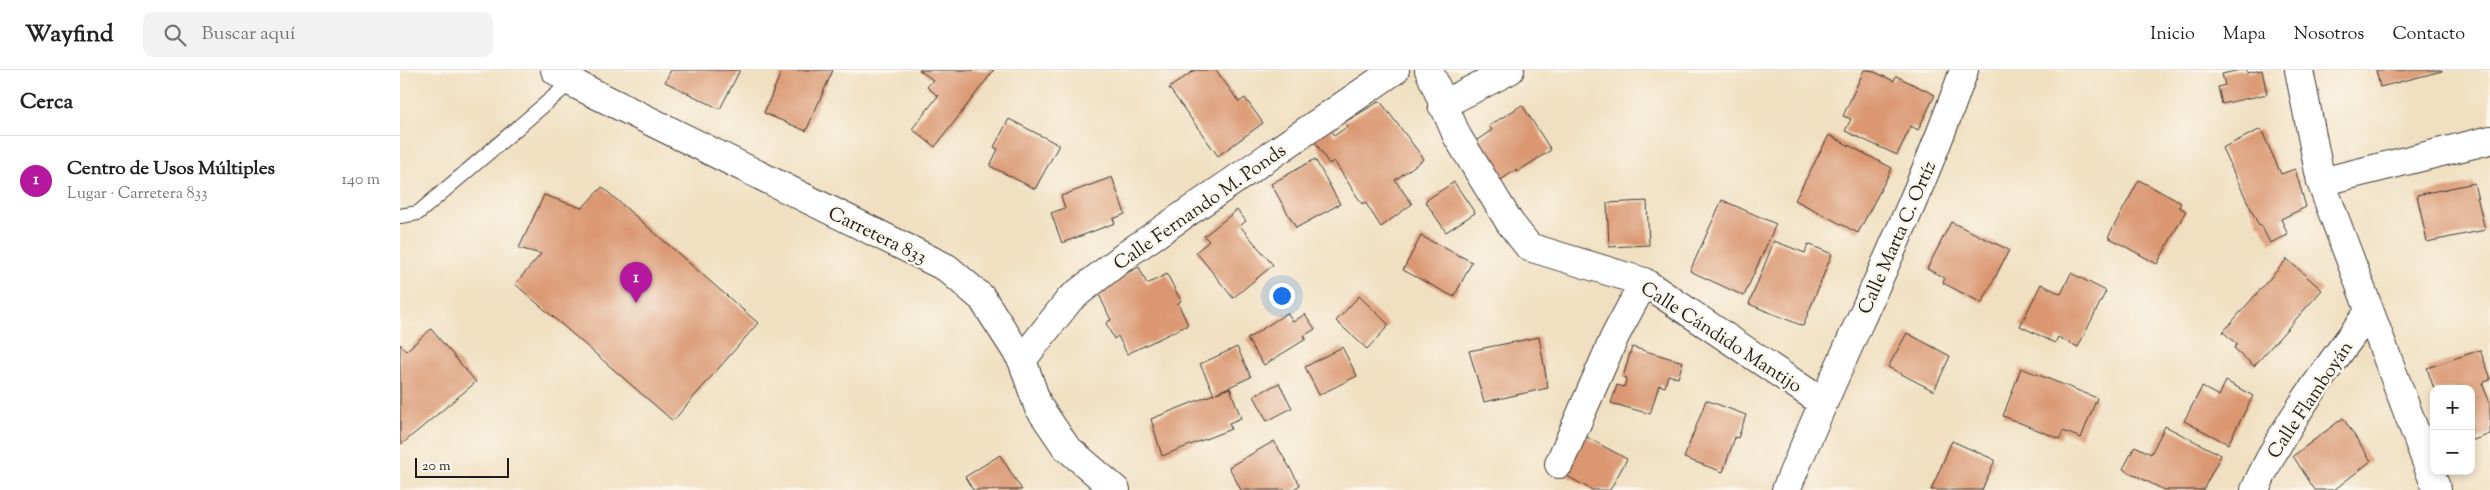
<!DOCTYPE html>
<html lang="es">
<head>
<meta charset="utf-8">
<style>
  :root { --surface:#fff; --page:#f2f2f2; --text:#222; --muted:#767676; --line:#e0e0e0; --accent:#b5179e }
  body { margin:0; font-family:"Sorts Mill Goudy",serif; background:var(--page); color:var(--text) }
  .controls { position:absolute; right:15px; bottom:15px; display:grid; overflow:hidden; border-radius:10px; box-shadow:0 2px 8px #0003 }
  .controls button { width:45px; height:45px; display:grid; place-items:center; padding:0; border:0; border-bottom:1px solid var(--line); background:var(--surface); color:var(--text); font:25px sans-serif }
  .scale { position:absolute; left:15px; bottom:12px; width:94px; box-sizing:border-box; padding-left:5px; border:2px solid #1c1c1c; border-top:0; font-size:14px; line-height:18px; white-space:nowrap; color:#1c1c1c; -webkit-text-stroke:4px #fbf7ec; paint-order:stroke }
  .you { position:absolute; left:881px; top:225px; width:18px; height:18px; margin:-12px; border:4px solid #fff; border-radius:50%; background:#1a73e8; box-shadow:0 0 0 8px #1a73e833 }
  .badge { display:grid; place-items:center; width:32px; height:32px; border-radius:50%; background:var(--accent); color:#fff; font-size:16px; font-weight:700 }
  .pin { position:absolute; translate:-50% -41px; filter:drop-shadow(0 1px 2px #0008) }
  .pin::after { content:''; position:absolute; top:26px; width:18px; height:15px; background:inherit; clip-path:polygon(0 0,100% 0,50% 100%) }
  .list { margin:0; padding:0; list-style:none }
  h2 { display:flex; justify-content:space-between; align-items:center; height:65px; margin:0; padding:0 20px; font-size:21px }
  h2 small { font-size:16px; font-weight:400; color:var(--muted) }
  .list li { display:grid; grid-template-columns:32px 1fr auto; gap:15px; align-items:center; box-sizing:border-box; height:90px; padding:0 20px; border-top:1px solid var(--line) }
  .list b { display:block; font-size:19px; white-space:nowrap }
  .list p { margin:0; font-size:16px; white-space:nowrap; color:var(--muted) }
  .list em { font-size:16px; font-style:normal; color:var(--muted) }
  .icon { flex:none; width:28px; height:28px; fill:none; stroke:currentColor; stroke-width:2; stroke-linecap:round; stroke-linejoin:round }
  .map { position:relative; flex:none; width:2090px; height:420px; overflow:hidden }
  header { display:flex; align-items:center; gap:30px; box-sizing:border-box; height:70px; padding:0 25px; background:var(--surface); border-bottom:1px solid var(--line) }
  header strong { font-size:24px }
  nav { display:flex; gap:28px; margin-inline-start:auto; font-size:18px }
  .search { width:350px; height:45px; background:var(--page); display:flex; align-items:center; gap:12px; box-sizing:border-box; padding:0 18px; border-radius:10px; color:var(--muted); font-size:19px }
  main { display:flex }
  aside { flex:1; background:var(--surface) }
  .map>svg:first-child { display:block }
  .building { fill:#da9771 }
  .lines { fill:none; stroke-linecap:round; stroke-linejoin:round }
  .service-casing { stroke:#3c3935; stroke-width:16 }
  .minor-casing { stroke:#3c3935; stroke-width:30 }
  .tertiary-casing { stroke:#3c3935; stroke-width:30 }
  .service { stroke:#fff; stroke-width:14 }
  .minor { stroke:#fff; stroke-width:28 }
  .tertiary { stroke:#fff; stroke-width:28 }
  .labels { text-anchor:middle; stroke-width:5; stroke-linejoin:round; paint-order:stroke }
  .street-label { font-size:19px; fill:#1c1c1c; stroke:#fbf7ec }
</style>
</head>
<body>
<header>
<strong>Wayfind</strong>
<div class="search"><svg class="icon" aria-label="search" viewBox="0 0 24 24"><circle cx="10" cy="10" r="6"/><path d="M15 15l6 6"/></svg>Buscar aquí</div>
<nav><a>Inicio</a><a>Mapa</a><a>Nosotros</a><a>Contacto</a></nav>
</header>
<main>
<aside>
<h2>Cerca<small></small></h2>
<ul class="list">
<li><span class="badge">1</span><div><b>Centro de Usos Múltiples</b><p>Lugar · Carretera 833</p></div><em>140 m</em></li>
</ul>
</aside>
<div class="map">
<svg width="2090" height="420" viewBox="0 0 2090 420">
  <rect width="100%" height="100%" fill="#fbf7ec"/>
  <filter id="ink" filterUnits="userSpaceOnUse"><feTurbulence type="fractalNoise" baseFrequency=".02" numOctaves="2"/><feDisplacementMap in="SourceGraphic" scale="10" xChannelSelector="R" yChannelSelector="G"/><feConvolveMatrix kernelMatrix="1 2 1 2 8 2 1 2 1" color-interpolation-filters="sRGB"/></filter>
  <filter id="wash" filterUnits="userSpaceOnUse"><feTurbulence type="fractalNoise" baseFrequency=".0096" numOctaves="4" result="noise"/><feDisplacementMap in="SourceGraphic" scale="20" xChannelSelector="R" yChannelSelector="G"/><feGaussianBlur stdDeviation="1.12" result="paint"/><feColorMatrix in="noise" values="0 0 0 0 0 0 0 0 0 0 0 0 0 0 0 0 0 1.4 0 .05"/><feComposite in="paint" operator="in"/></filter>
  <g filter="url(#wash)">
    <rect width="100%" height="100%" fill="#f0dfc0"/>
    <g id="blocks">
      <path class="building" d="M271 0H340L320 39 265 12Z
        M382 0H433L406 61 364 43Z
        M519 0H594L535 77 512 59 538 26 527 17 533 10Z
        M795 0H816L839 32 845 28 863 53 818 86 769 18Z
        M1464 0H1470L1494 11 1496 6 1535 25 1518 60 1511 56 1497 85 1445 61 1451 49 1443 46Z
        M1840 0H1847V3L1862 0 1867 24 1822 34 1818 17 1825 15 1822 4Z
        M1976 0H2042V1L1980 17Z
        M980 31 1024 89 995 110 1012 134 981 157 965 132 962 134 934 91 929 94 914 70 930 59 934 66 947 57 945 52Z
        M1122 35 1151 80 1117 102 1116 100 1099 111 1074 72 1092 60 1089 56Z
        M609 49 659 75 635 119 590 96 598 79 594 77Z
        M1861 59 1881 104 1895 99 1906 137 1881 149 1888 165 1870 173 1861 155 1859 156 1822 78Z
        M1429 65 1492 98 1458 163 1395 130Z
        M915 89 940 134 896 158 871 114Z
        M712 107 725 144 713 149 715 153 662 173 651 143 665 138 661 126Z
        M1739 110 1781 133 1779 137 1786 141 1757 194 1708 167Z
        M1054 112 1075 143 1046 162 1025 131Z
        M2074 113 2085 160 2027 172 2017 125Z
        M202 117 358 253 273 351 115 214 141 184 119 178 144 125 182 138Z
        M1322 130 1376 154 1344 226 1290 201Z
        M1247 131 1249 175 1209 177 1207 133Z
        M837 140 846 151 840 156 873 195 833 228 796 182 809 171 804 166Z
        M1551 152 1609 180 1582 233 1543 213 1545 208 1527 199Z
        M1021 166 1072 192 1054 227 1003 200Z
        M1374 171 1405 183 1408 174 1432 184 1403 256 1349 234Z
        M1887 189 1922 220 1854 296 1834 278 1837 274 1823 262Z
        M739 197 747 214 767 204 781 231 778 233 788 255 727 284 718 266 714 269 706 253 711 250 696 218Z
        M1671 203 1706 221 1678 277 1658 267 1655 273 1620 256 1641 214 1661 224Z
        M959 226 989 255 967 279 936 251Z
        M887 243 893 252 905 244 915 259 904 266 906 269 864 295 847 269Z
        M31 259 76 312 2 374 0 371V274L6 281Z
        M1507 263 1550 286 1534 321 1488 297Z
        M1139 267 1148 318 1084 332 1069 281Z
        M837 277 851 307 816 323 830 318 841 348 829 353 831 359 762 386 751 349 814 324 800 294Z
        M942 277 957 306 919 325 905 297Z
        M1232 277 1283 292 1278 308 1268 305 1265 317 1259 315 1250 344 1211 333 1217 315 1224 317 1227 308 1223 307Z
        M2080 280 2090 306V310L2082 313 2090 333V364L2071 371V319H2034L2027 298Z
        M1621 298 1697 328 1681 368 1663 361 1660 369 1603 346Z
        M1826 311 1853 326 1828 374 1784 351 1802 317 1819 326Z
        M879 313 892 338 867 351 854 326Z
        M1306 330 1346 345 1338 368 1335 367 1323 402 1284 388Z
        M1943 348 1971 391 1934 420H1915L1893 386Z
        M1765 356 1821 385 1803 420H1764L1723 399 1735 376 1751 384Z
        M1181 364 1227 389 1210 420H1192L1160 402Z
        M874 371 900 415 892 420H841L829 397Z
        M1552 371 1595 390 1582 420H1531Z
        M600 385 622 420H573L565 407Z"/>
    </g>
  </g>
  <g filter="url(#ink)">
    <use href="#blocks" fill-opacity="0" stroke="#3c3935" stroke-width="1"/>
    <g class="lines">
      <g class="service-casing">
        <path id="service" d="M0 146 18 143 171 12"/>
      </g>
      <g class="minor-casing">
        <path id="minor" d="M1029 0 1057 66 1110 153 1129 177 1244 212 1422 332
          M1899 0 1921 112 2037 420
          M1042 35 1110 0
          M1921 112 2090 70
          M622 290 670 229 730 182 995 0
          M1159 394 1215 266 1244 212
          M1386 420C1443 280 1514 144 1564 0
          M1855 420C1882 356 1928 298 1969 242"/>
      </g>
      <g class="tertiary-casing">
        <path id="tertiary" d="M155 0 171 12 547 198 582 228 622 290 638 336 666 377 716 420"/>
      </g>
      <use href="#service" class="service"/>
      <use href="#minor" class="minor"/>
      <use href="#tertiary" class="tertiary"/>
    </g>
  </g>
  <g class="labels">
    <g class="street-label">
      <text transform="translate(799 136) rotate(-35)" y="7">Calle Fernando M. Ponds</text>
      <text transform="translate(478 164) rotate(26)" y="7">Carretera 833</text>
      <text transform="translate(1496 167) rotate(-66)" y="7">Calle Marta C. Ortíz</text>
      <text transform="translate(1322 266) rotate(33)" y="7">Calle Cándido Mantijo</text>
      <text transform="translate(1909 329) rotate(-56)" y="7">Calle Flamboyán</text>
    </g>
  </g>
</svg>
<div class="controls">
<button>+</button>
<button>−</button>
</div>
<div class="scale">20 m</div>
<div class="you"></div>
<div class="pin badge" style="left:236px;top:233px">1</div>
</div>
</main>
</body>
</html>
